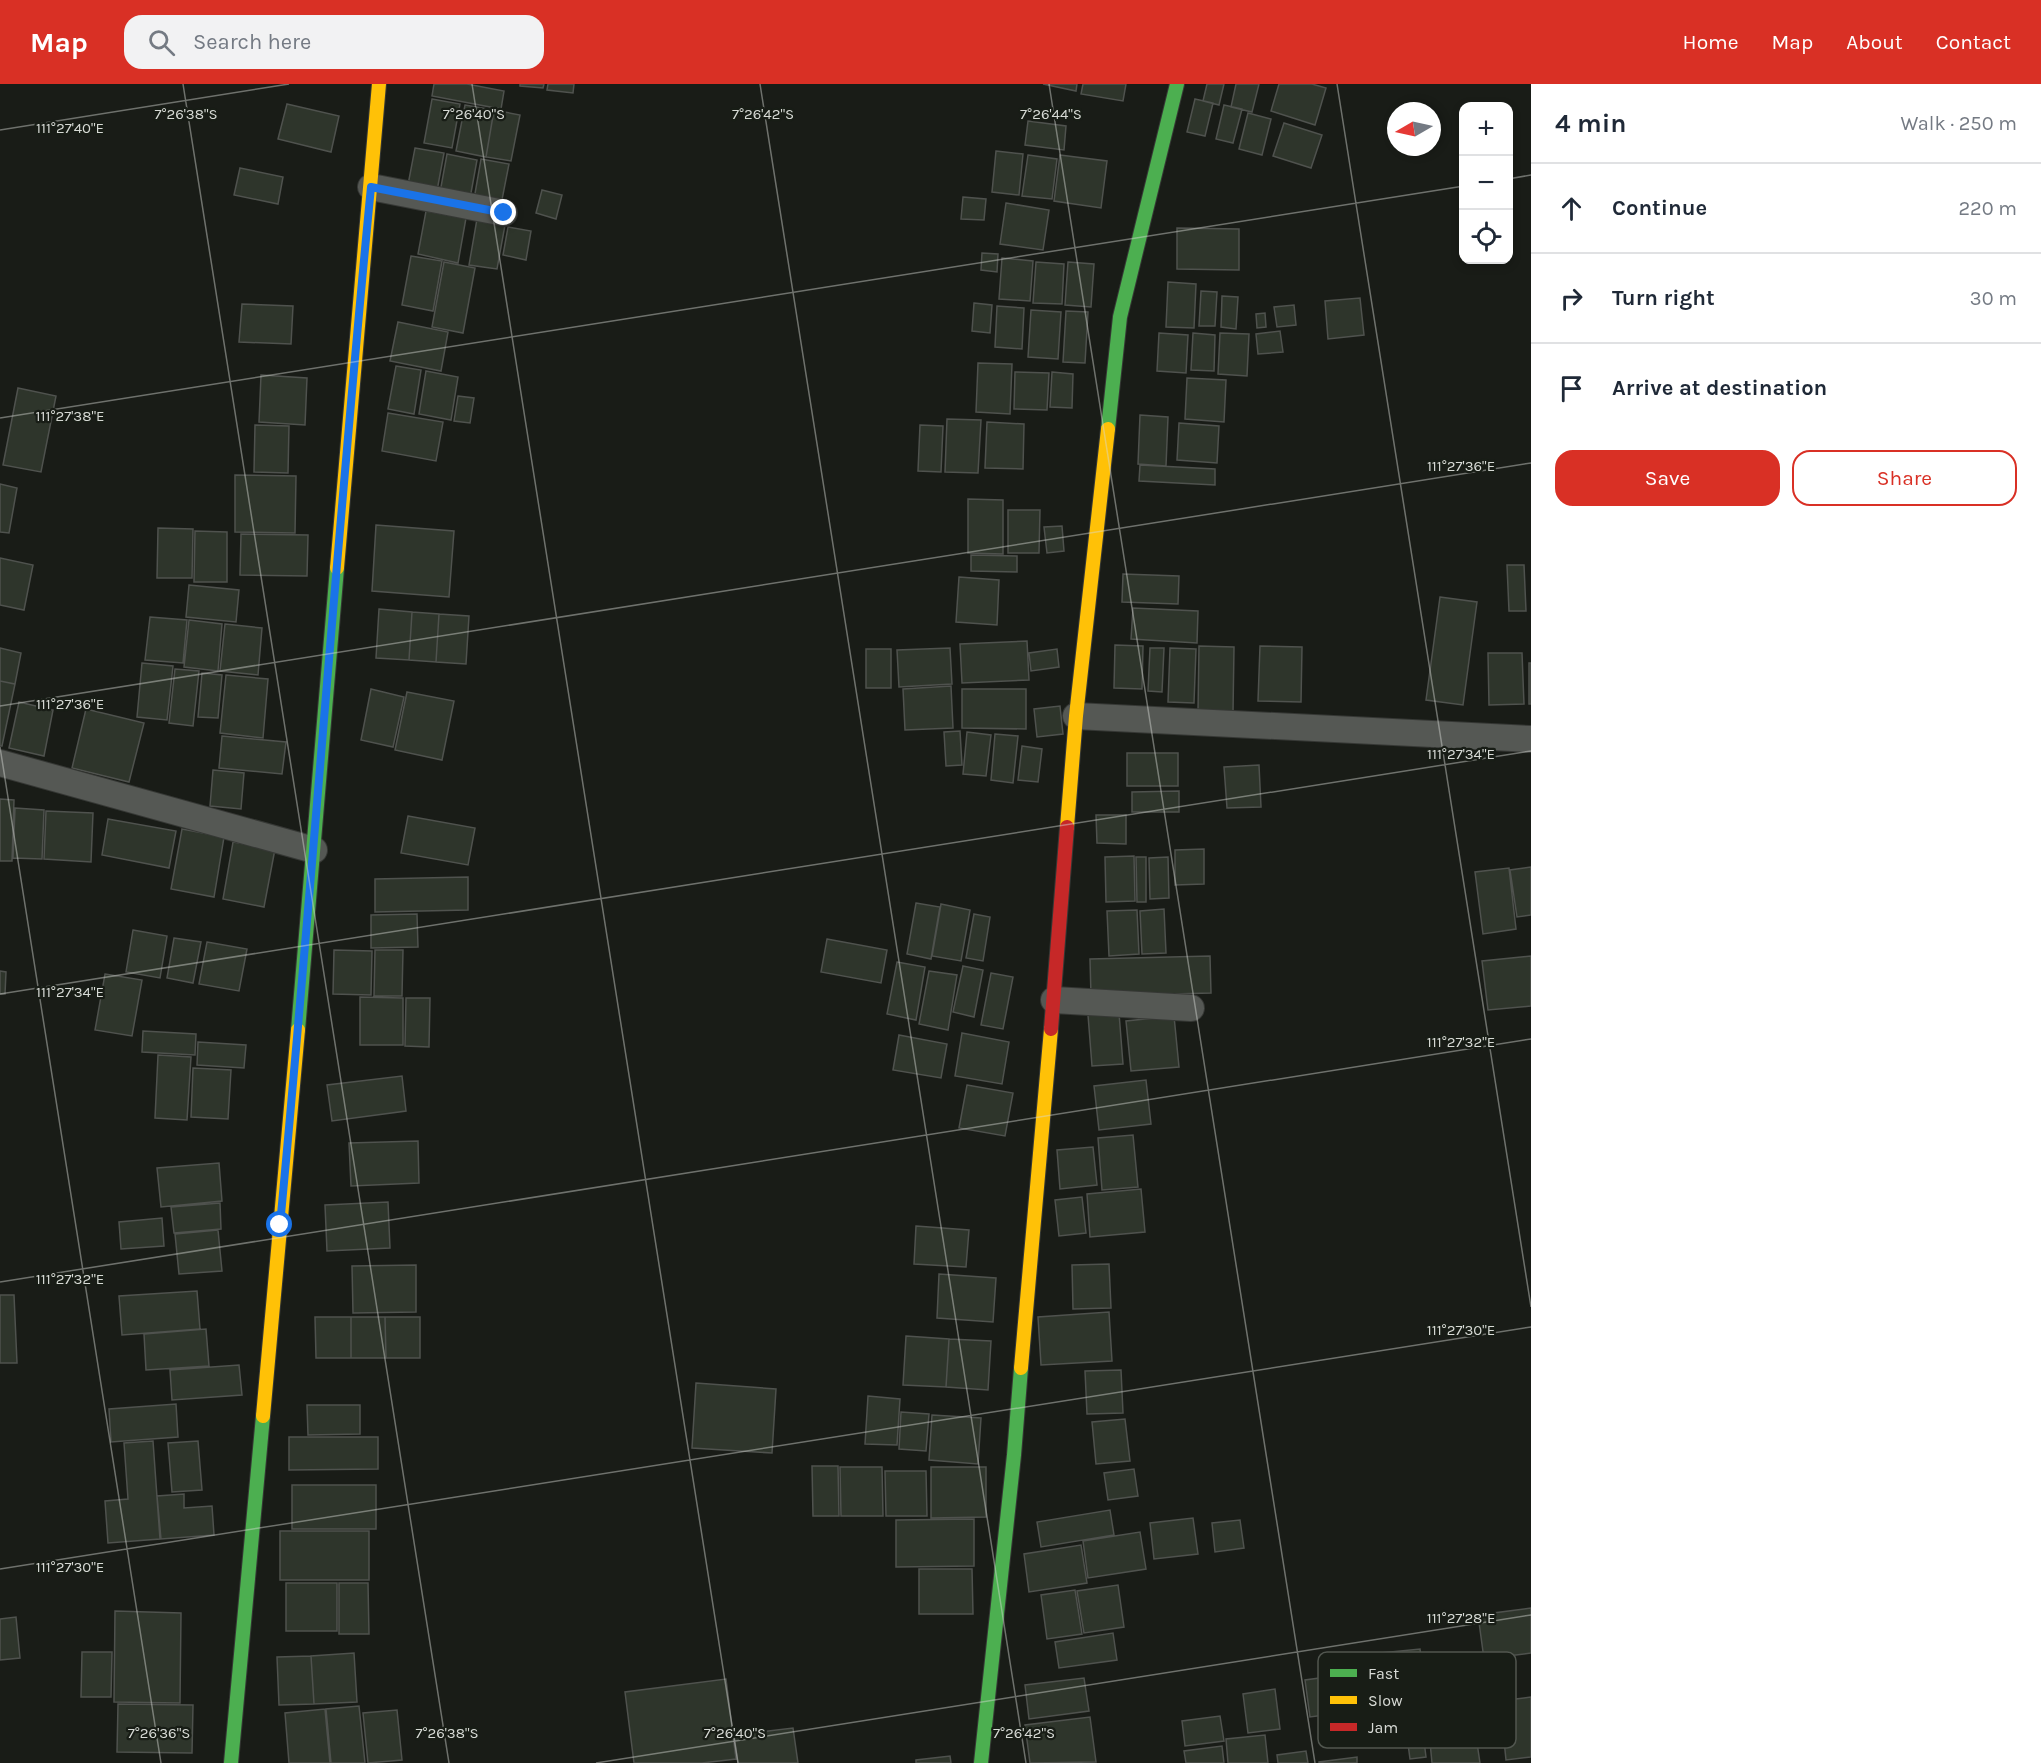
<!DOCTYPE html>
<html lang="en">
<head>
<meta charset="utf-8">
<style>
  :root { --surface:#fff; --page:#f2f2f3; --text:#1f2937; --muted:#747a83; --line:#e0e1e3; --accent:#d93025 }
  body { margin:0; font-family:Karla,sans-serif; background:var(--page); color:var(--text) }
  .controls { position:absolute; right:18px; top:18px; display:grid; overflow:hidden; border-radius:12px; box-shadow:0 3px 9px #0003 }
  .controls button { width:54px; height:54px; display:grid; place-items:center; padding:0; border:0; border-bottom:2px solid var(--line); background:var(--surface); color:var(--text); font:30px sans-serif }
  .compass { position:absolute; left:1387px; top:18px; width:54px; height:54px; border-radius:50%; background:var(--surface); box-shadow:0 3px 9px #0003; rotate:261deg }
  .stop { position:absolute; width:18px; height:18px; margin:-14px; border:4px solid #1a73e8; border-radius:50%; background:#fff }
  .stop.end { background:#1a73e8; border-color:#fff; box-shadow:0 2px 6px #0008 }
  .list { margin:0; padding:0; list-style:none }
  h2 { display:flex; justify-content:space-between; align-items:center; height:78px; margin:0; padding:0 24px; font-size:26px }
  h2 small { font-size:20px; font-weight:400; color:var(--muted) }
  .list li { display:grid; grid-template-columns:39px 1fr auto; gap:18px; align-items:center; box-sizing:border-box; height:90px; padding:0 24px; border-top:2px solid var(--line) }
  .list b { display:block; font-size:22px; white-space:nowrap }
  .list em { font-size:20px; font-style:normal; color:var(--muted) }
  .actions { display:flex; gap:12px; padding:18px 24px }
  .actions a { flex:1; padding:14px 0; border:2px solid var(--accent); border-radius:18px; text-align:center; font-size:21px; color:var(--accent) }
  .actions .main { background:var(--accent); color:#fff }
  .icon { flex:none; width:33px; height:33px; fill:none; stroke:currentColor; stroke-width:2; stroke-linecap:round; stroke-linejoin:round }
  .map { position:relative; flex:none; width:1531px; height:1679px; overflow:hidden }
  header { display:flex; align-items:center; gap:36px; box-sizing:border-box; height:84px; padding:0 30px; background:var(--accent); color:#fff }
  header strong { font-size:28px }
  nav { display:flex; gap:33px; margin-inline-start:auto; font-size:21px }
  .search { width:420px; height:54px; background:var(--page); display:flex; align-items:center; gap:15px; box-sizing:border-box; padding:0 21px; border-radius:18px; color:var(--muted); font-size:22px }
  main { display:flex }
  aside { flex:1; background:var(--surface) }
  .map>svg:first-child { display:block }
  .building { fill:#2e352b; stroke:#4f524e; stroke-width:1.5 }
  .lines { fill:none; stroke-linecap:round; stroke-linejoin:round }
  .street-casing { stroke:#363835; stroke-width:28 }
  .fast-casing { stroke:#363835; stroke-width:16 }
  .slow-casing { stroke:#363835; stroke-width:16 }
  .jam-casing { stroke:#363835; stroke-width:16 }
  .street { stroke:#555854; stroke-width:26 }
  .fast { stroke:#4caf50; stroke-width:14 }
  .slow { stroke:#ffc107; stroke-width:14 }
  .jam { stroke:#c62828; stroke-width:14 }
  .route { stroke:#1a73e8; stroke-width:8 }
  .ticks { fill:none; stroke:#d7dad5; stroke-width:1.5; stroke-opacity:0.45 }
  .key { fill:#181d16; stroke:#51564f; stroke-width:1.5 }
  .key-label { font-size:16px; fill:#d7dad5 }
  .ticks-label { font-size:15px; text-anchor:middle; fill:#d7dad5; stroke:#181d16; stroke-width:4.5; stroke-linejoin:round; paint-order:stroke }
</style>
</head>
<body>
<header>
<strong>Map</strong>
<div class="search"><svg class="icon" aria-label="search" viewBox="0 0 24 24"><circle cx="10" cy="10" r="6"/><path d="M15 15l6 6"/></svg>Search here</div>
<nav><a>Home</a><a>Map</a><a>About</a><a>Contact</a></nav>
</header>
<main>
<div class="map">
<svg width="1531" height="1679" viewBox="0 0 1531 1679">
  <rect width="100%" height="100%" fill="#191c17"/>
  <path class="building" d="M434 0H467L504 7 501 25 432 12Z
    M520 0H544L543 4 520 2Z
    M548 0H574L573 9 547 6Z
    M1043 0H1077L1076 7Z
    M1083 0H1126L1123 17 1081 10Z
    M1207 0H1224L1219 21 1203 17Z
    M1236 0H1259L1252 28 1231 23Z
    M1279 0H1312L1326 4 1315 41 1271 27Z
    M432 15 460 20 452 64 424 59Z
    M1195 15 1213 19 1205 52 1187 48Z
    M287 20 339 32 331 68 278 55Z
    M465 21 494 26 486 73 456 67Z
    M1224 21 1242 25 1233 59 1216 55Z
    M494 26 520 31 511 77 486 73Z
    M1248 29 1271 35 1262 71 1239 65Z
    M1028 37 1066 42 1064 66 1025 61Z
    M1284 39 1322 51 1311 84 1273 72Z
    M415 64 444 69 436 112 407 106Z
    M996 67 1023 70 1019 111 992 108Z
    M447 70 477 76 469 120 439 114Z
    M1028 71 1057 75 1052 115 1022 112Z
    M1060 71 1107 77 1101 124 1054 117Z
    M481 75 509 80 500 126 473 121Z
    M240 84 283 93 278 120 234 111Z
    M542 106 562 111 556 135 536 129Z
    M963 113 986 115 984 136 961 135Z
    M1006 119 1049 126 1043 166 1000 160Z
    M426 127 466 134 458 179 418 170Z
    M477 135 505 141 497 185 469 181Z
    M508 143 531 147 526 176 503 171Z
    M1177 144 1239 145V186L1177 185Z
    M982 169 998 170 997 188 981 186Z
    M411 172 442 177 433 227 402 221Z
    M1002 174 1033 177 1030 217 999 215Z
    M444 178 475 184 463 249 432 243Z
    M1036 178 1064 180 1062 220 1033 219Z
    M1068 178 1094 180 1091 223 1065 221Z
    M1168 198 1196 200 1194 244 1166 243Z
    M1201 207 1217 208 1215 242H1199Z
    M1222 212 1238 213 1236 245 1221 243Z
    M1360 214 1364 251 1328 255 1325 217Z
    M974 219 992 221 990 249 972 247Z
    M242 220 293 222 291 260 239 258Z
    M1294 221 1296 241 1277 243 1274 223Z
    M997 222 1024 224 1022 265 995 263Z
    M1031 226 1061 228 1058 275 1028 273Z
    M1066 227 1088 228 1085 279 1063 278Z
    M1265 229 1266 243 1257 244 1256 230Z
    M398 238 448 248 441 287 390 277Z
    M1280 247 1283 268 1258 270 1256 250Z
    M1159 249 1188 251 1186 289 1157 287Z
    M1193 249 1215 251 1214 287 1191 286Z
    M1220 249 1249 250 1247 292 1218 290Z
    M978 279 1012 280 1010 330 976 328Z
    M396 282 421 286 414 330 388 325Z
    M426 287 458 293 451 336 419 330Z
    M1015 288 1049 289 1047 326 1014 325Z
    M1052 288 1073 290 1072 324 1050 323Z
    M261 291 307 294 305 341 259 338Z
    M1187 294 1226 296 1224 338 1185 335Z
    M18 304 56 312 41 388 3 381Z
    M458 312 474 314 470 339 454 337Z
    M388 329 443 338 436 377 382 367Z
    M1140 331 1168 333 1166 382 1138 380Z
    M947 335 981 336 978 389 945 388Z
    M987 338 1024 340 1023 385 985 384Z
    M1179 339 1219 342 1217 379 1177 376Z
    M255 341 289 342 288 389 254 388Z
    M920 341 943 342 941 388 918 387Z
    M1140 381 1215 385V401L1139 397Z
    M235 391 296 392 295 449 235 448Z
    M0 400 17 404 9 449 0 448Z
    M968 415 1003 416V470L968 469Z
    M1008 426H1040L1039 469H1008Z
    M376 441 454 447 449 513 372 507Z
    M1062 442 1064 467 1047 469 1044 443Z
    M158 444 193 445 192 494H157Z
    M195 447 227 448V498H194Z
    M241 450 308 451 307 492 240 491Z
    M971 471 1017 472V488L971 487Z
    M0 474 33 481 24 526 0 521Z
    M1507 481H1524L1526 527H1509Z
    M1123 490 1179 492 1178 520 1122 518Z
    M959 493 999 496 997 541 956 538Z
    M189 501 239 506 236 538 186 533Z
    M1440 513 1477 518 1463 621 1426 616Z
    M1133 524 1198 527 1197 559 1131 555Z
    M379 525 412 528 409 576 376 574Z
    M412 528 439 530 436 578 409 576Z
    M439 530 469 532 466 580 436 578Z
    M150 533 187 536 183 579 145 576Z
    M189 536 222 540 218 587 184 583Z
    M225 540 262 544 258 591 220 587Z
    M1027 557 1029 596 962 599 960 560Z
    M1115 561 1143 562 1142 605 1114 604Z
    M1199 562 1234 563 1233 629 1198 628Z
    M1260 562 1302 563 1301 618 1258 617Z
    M0 564 21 569 15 600 0 597Z
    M950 564 952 600 899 603 897 566Z
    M1150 564H1164L1162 608 1148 607Z
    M1170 564 1196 565 1194 619 1168 618Z
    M866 565H891V604H866Z
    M1057 565 1059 583 1031 587 1029 569Z
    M1488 569H1522L1524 620 1489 621Z
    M142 579 173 582 167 636 137 633Z
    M1529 579H1531V620H1529Z
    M175 585 199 587 193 642 169 639Z
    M202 589 222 591 218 634 198 633Z
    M226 591 268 595 263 654 220 649Z
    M0 597 15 600 2 662H0Z
    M951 602 953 644 905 646 903 605Z
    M371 605 404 613 393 663 361 656Z
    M962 605H1026V645L962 644Z
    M407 608 454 617 442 676 395 666Z
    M19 618 53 626 44 672 9 664Z
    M1060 622 1063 650 1037 653 1034 625Z
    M86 625 144 639 129 698 72 684Z
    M960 647 962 681 946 682 944 648Z
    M967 648 991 651 986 692 963 690Z
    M995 650 1018 652 1013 699 991 696Z
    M222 652 286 658 282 690 219 684Z
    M1022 662 1042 665 1038 698 1018 696Z
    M1127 669H1178V702H1127Z
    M1259 681 1261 723 1227 724 1224 683Z
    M213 686 244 689 241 725 210 722Z
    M1179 707V728H1132V708Z
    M0 715 14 716 12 777H0Z
    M15 724 44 726 42 775 13 774Z
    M46 727 93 729 91 778 44 775Z
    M1096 731H1126V760L1097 759Z
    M408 732 475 744 468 781 401 769Z
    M108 735 176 747 169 784 102 771Z
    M182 745 224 753 214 813 171 805Z
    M233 758 275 765 264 823 223 815Z
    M1204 765V800L1175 801V766Z
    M1134 772 1135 817 1106 818 1105 773Z
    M1136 773H1146V818H1137Z
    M1168 773 1169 814 1150 815 1149 774Z
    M1531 783V831L1517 833 1510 786Z
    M1509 784 1516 845 1483 850 1475 788Z
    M468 793V826L375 828V795Z
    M916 819 940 823 931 875 907 870Z
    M941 820 970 826 961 877 932 872Z
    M1164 825 1166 869 1142 870 1140 827Z
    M1137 826 1139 870 1109 872 1107 827Z
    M417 830 418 863 371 864V831Z
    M974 830 990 833 983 877 966 874Z
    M133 846 167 852 160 894 126 888Z
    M174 854 201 858 193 899 167 894Z
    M827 855 887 866 881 899 821 888Z
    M207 858 247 865 239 907 199 900Z
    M334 866 372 867 371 911 333 910Z
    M375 866H403L402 912H374Z
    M1210 872 1211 909 1091 912 1090 875Z
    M1531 872V922L1488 926 1482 877Z
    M897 878 925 883 916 936 887 930Z
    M963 882 983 886 974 933 953 928Z
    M0 887 6 888 5 910H0Z
    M929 887 957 891 948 946 919 940Z
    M991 889 1013 893 1003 945 981 941Z
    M105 890 142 896 132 952 95 946Z
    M360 913 403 914V961H360Z
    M406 914H430L429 963 405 962Z
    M1119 929 1123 980 1092 982 1088 931Z
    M1174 932 1179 983 1131 987 1126 937Z
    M143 947 196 950 195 971 142 968Z
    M962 949 1009 958 1002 1000 955 992Z
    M899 951 947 960 941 994 893 986Z
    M198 958 246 961 244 984 197 981Z
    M158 971 191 973 187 1036 155 1034Z
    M193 984 231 986 228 1035 191 1033Z
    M402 992 406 1027 332 1037 327 1001Z
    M1146 996 1151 1040 1099 1046 1094 1002Z
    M967 1001 1013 1009 1005 1052 959 1044Z
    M1133 1051 1138 1103 1102 1106 1098 1054Z
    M418 1057 419 1099 351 1102 349 1059Z
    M1093 1063 1097 1101 1060 1105 1057 1066Z
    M219 1079 222 1117 161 1123 157 1084Z
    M1141 1105 1145 1148 1090 1153 1087 1110Z
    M1082 1113 1086 1149 1059 1152 1055 1116Z
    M388 1118 390 1164 327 1167 325 1121Z
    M220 1119 221 1145 174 1149 171 1123Z
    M162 1134 164 1162 121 1165 119 1138Z
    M916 1142 969 1146 966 1183 914 1180Z
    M218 1146 222 1187 179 1190 175 1150Z
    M1109 1180 1111 1224 1073 1225 1072 1181Z
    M416 1181V1228L353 1229 352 1182Z
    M939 1190 996 1194 993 1238 937 1234Z
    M197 1207 200 1245 122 1251 119 1212Z
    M0 1211H14L17 1279H0Z
    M1109 1228 1112 1277 1041 1281 1038 1233Z
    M315 1233H351V1274H316Z
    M351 1233H385L386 1274H351Z
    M385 1233H420V1274H386Z
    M206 1245 209 1282 146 1286 144 1250Z
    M906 1252 949 1255 946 1303 903 1301Z
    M949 1255 991 1257 988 1306 946 1303Z
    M239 1281 242 1311 172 1316 170 1286Z
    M1121 1286 1123 1329 1087 1330 1085 1287Z
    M696 1299 776 1305 772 1369 692 1364Z
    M868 1312 900 1315 897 1361 865 1360Z
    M176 1320 178 1353 111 1358 109 1325Z
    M307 1321H360V1350L308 1351Z
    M901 1328 929 1330 926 1367 899 1365Z
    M932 1331 981 1334 978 1380 929 1376Z
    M1125 1335 1130 1377 1096 1380 1092 1338Z
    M289 1353H378V1385L289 1386Z
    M153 1357 160 1455 108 1459 105 1417 128 1415 124 1359Z
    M198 1357 202 1406 172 1408 168 1359Z
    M812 1382H838L839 1432H813Z
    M840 1383H882L883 1432H841Z
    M931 1383H986V1433L931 1434Z
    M1134 1385 1138 1412 1108 1416 1104 1389Z
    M885 1387H926L927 1432H886Z
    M292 1401H376V1445H292Z
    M184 1410V1424L212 1422 214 1451 161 1455 157 1412Z
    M1110 1426 1114 1451 1041 1463 1037 1438Z
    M1193 1434 1198 1470 1154 1475 1150 1439Z
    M974 1435V1482L896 1483V1436Z
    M1240 1436 1244 1464 1215 1468 1212 1439Z
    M280 1447H369V1496H280Z
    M1140 1448 1146 1485 1088 1494 1083 1457Z
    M1081 1461 1087 1499 1029 1508 1024 1470Z
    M919 1485H972L973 1530H919Z
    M286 1499H337V1547H286Z
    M339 1499H368L369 1550H339Z
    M1118 1501 1124 1543 1084 1549 1077 1507Z
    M1075 1506 1082 1550 1047 1555 1041 1511Z
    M1531 1524V1569L1484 1575 1478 1531Z
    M115 1527 181 1529 180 1619 114 1618Z
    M16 1533 20 1574 0 1576V1535Z
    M1113 1549 1117 1576 1059 1584 1055 1558Z
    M1420 1565 1426 1621 1378 1627 1371 1570Z
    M82 1568H112L111 1613H81Z
    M354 1569 357 1618 314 1620 311 1572Z
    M311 1572 314 1620 279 1621 277 1573Z
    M1349 1590 1354 1627 1310 1633 1305 1596Z
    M1084 1594 1089 1627 1029 1635 1025 1601Z
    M726 1595 736 1675 702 1679H634L625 1608Z
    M1275 1605 1280 1645 1248 1649 1243 1610Z
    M1531 1613V1673L1506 1676 1500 1617Z
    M118 1620 193 1621 192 1669 117 1668Z
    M359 1622 365 1679H331L326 1625Z
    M1420 1624 1426 1673 1410 1675 1408 1660 1380 1663 1376 1629Z
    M325 1625 330 1679H289L285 1629Z
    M397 1626 402 1676 368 1679 363 1629Z
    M1220 1632 1224 1657 1185 1662 1182 1637Z
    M1090 1633 1096 1678 1030 1679 1025 1641Z
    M793 1644 798 1679H738L734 1651Z
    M1265 1651 1268 1679H1228L1226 1655Z
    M1476 1652 1480 1679H1432L1430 1658Z
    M1222 1662 1224 1679H1186L1184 1667Z
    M1306 1667 1308 1679H1278L1277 1671Z
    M950 1672 951 1679H916V1676Z
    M1357 1673V1679H1319V1678Z"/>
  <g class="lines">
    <g class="street-casing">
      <path id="street" d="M371 103 504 129
        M1076 632 1531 655
        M0 679 314 766
        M1054 916 1191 924"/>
    </g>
    <g class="fast-casing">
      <path id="fast" d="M1108 345 1120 233 1177 0
        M298 946 337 484
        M231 1679 263 1332
        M981 1679 1014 1371 1021 1284"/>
    </g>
    <g class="slow-casing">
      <path id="slow" d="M337 484 379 0
        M1067 743 1076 632 1108 345
        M1021 1284 1051 945
        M263 1332 298 946"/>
    </g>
    <g class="jam-casing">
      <path id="jam" d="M1051 945 1067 743"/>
    </g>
    <use href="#street" class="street"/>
    <use href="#fast" class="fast"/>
    <use href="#slow" class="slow"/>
    <use href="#jam" class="jam"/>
  </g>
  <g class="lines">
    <path class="route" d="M280 1141C313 795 337 448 371 103L504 129"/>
  </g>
  <path class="ticks" d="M183 0 449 1679M472 0 738 1679M760 0 1026 1679M1049 0 1315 1679M1337 0 1531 1223M0 46 289 0M1508 95 1531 91M0 334 1464 102M0 622 1531 379M0 663 161 1679M0 910 1531 667M0 1198 1531 955M0 1485 1531 1243M596 1679 1531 1531"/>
  <rect x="1318" y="1568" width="198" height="96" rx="9" class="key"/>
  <rect x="1330" y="1585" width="27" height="8" fill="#4caf50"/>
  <rect x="1330" y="1612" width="27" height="8" fill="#ffc107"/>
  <rect x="1330" y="1639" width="27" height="8" fill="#c62828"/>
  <g class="key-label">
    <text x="1368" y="1595">Fast</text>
    <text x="1368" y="1622">Slow</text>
    <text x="1368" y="1649">Jam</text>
  </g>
  <g class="ticks-label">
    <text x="186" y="35">7°26'38"S</text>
    <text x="474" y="35">7°26'40"S</text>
    <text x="763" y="35">7°26'42"S</text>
    <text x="1051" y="35">7°26'44"S</text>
    <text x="70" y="49">111°27'40"E</text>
    <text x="70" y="337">111°27'38"E</text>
    <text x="1461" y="387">111°27'36"E</text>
    <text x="70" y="625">111°27'36"E</text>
    <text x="1461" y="675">111°27'34"E</text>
    <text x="70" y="913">111°27'34"E</text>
    <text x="1461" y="963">111°27'32"E</text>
    <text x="70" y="1200">111°27'32"E</text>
    <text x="1461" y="1251">111°27'30"E</text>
    <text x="70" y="1488">111°27'30"E</text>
    <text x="1461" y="1539">111°27'28"E</text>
    <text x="159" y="1654">7°26'36"S</text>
    <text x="447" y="1654">7°26'38"S</text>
    <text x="735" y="1654">7°26'40"S</text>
    <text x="1024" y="1654">7°26'42"S</text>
  </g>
</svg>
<div class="controls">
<button>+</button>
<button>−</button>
<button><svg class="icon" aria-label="locate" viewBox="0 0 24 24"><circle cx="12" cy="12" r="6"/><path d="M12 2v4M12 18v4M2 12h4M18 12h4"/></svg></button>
</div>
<svg class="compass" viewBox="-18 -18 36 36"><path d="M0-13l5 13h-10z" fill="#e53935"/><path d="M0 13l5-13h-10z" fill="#747a83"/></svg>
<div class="stop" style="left:280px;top:1141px"></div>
<div class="stop end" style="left:504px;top:129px"></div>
</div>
<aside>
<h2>4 min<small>Walk · 250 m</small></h2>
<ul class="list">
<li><svg class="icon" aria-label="ahead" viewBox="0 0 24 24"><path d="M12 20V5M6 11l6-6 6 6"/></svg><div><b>Continue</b></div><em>220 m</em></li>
<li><svg class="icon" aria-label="right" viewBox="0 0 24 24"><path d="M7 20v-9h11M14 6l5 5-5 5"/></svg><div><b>Turn right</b></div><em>30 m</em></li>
<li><svg class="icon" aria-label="arrive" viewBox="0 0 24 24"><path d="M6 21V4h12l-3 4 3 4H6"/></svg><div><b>Arrive at destination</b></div></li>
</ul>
<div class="actions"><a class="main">Save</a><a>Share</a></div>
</aside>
</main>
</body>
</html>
